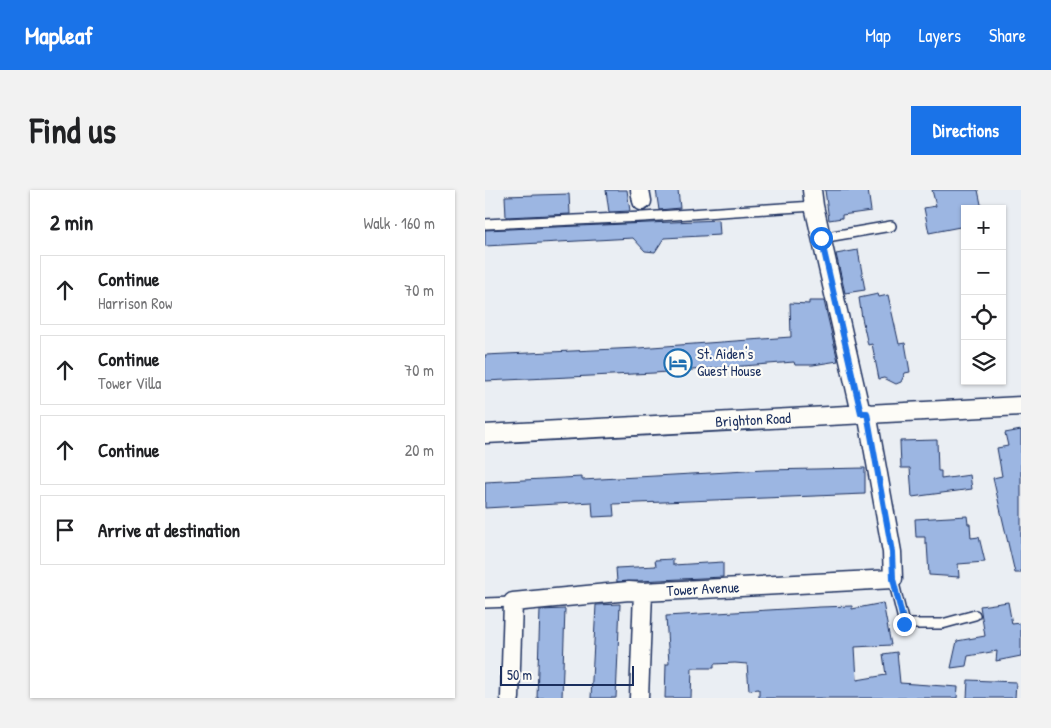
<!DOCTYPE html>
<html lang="en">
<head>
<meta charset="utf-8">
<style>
  :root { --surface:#fff; --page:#f2f2f2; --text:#202124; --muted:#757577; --line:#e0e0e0; --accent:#1a73e8 }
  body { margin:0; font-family:"Patrick Hand",sans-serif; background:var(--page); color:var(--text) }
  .controls { position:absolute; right:15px; top:15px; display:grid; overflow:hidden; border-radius:0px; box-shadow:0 1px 4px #0004 }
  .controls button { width:45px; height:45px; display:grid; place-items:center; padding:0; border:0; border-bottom:1px solid var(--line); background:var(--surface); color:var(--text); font:25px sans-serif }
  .scale { position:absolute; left:15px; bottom:12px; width:134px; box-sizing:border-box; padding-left:5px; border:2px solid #1b2f5e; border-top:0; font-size:14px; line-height:18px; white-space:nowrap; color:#1b2f5e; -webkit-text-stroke:4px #fdfcf7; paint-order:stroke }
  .stop { position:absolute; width:15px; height:15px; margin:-11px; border:4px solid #1a73e8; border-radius:50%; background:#fff }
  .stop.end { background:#1a73e8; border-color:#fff; box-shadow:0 1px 5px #0008 }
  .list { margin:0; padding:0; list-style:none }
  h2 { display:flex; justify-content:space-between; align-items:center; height:65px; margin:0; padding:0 20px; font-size:21px }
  h2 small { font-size:16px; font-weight:400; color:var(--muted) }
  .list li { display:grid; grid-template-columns:32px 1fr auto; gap:15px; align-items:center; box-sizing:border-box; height:70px; margin:0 10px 10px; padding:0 10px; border:1px solid var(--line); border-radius:0px }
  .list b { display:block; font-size:19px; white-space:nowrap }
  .list p { margin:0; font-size:16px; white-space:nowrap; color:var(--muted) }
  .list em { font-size:16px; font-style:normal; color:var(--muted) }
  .icon { flex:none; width:28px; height:28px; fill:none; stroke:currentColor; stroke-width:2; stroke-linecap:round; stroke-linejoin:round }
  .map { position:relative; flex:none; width:536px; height:508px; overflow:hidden; border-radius:0px }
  header { display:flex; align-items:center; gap:30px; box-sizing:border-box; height:70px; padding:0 25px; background:var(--accent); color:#fff }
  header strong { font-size:24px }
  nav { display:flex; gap:28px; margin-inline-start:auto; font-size:18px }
  .intro { display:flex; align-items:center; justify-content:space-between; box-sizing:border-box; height:120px; padding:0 30px }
  h1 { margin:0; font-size:35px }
  .button { padding:12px 22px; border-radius:0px; background:var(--accent); color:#fff; font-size:18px; font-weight:700 }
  main { display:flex; gap:30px; padding:0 30px }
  aside { flex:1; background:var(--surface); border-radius:0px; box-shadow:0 1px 4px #0004 }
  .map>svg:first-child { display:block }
  .building { fill:#9cb6e2; stroke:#1b2f5e }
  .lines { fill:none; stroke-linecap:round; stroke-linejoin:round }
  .service-casing { stroke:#1b2f5e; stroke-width:12 }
  .minor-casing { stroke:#1b2f5e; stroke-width:21 }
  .service { stroke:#fdfcf7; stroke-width:9 }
  .minor { stroke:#fdfcf7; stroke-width:18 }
  .route { stroke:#1a73e8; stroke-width:6 }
  .labels { text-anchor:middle; stroke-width:4.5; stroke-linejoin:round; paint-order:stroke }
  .poi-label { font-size:15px; fill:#1b2f5e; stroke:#fdfcf7; text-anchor:start }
  .street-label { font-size:15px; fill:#1b2f5e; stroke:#fdfcf7 }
</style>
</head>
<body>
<header>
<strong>Mapleaf</strong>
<nav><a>Map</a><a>Layers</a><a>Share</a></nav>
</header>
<div class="intro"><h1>Find us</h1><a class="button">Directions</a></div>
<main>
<aside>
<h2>2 min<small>Walk · 160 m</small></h2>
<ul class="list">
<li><svg class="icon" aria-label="ahead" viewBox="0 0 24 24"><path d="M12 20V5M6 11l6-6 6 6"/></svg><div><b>Continue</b><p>Harrison Row</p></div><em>70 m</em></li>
<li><svg class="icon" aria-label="ahead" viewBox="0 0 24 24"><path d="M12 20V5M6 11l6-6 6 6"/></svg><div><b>Continue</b><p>Tower Villa</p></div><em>70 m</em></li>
<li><svg class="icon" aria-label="ahead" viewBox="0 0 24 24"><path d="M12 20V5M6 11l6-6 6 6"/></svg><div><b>Continue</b></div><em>20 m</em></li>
<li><svg class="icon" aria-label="arrive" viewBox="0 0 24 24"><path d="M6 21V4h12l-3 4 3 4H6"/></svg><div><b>Arrive at destination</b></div></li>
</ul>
</aside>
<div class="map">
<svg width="536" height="508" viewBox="0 0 536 508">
  <rect width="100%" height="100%" fill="#eaeef3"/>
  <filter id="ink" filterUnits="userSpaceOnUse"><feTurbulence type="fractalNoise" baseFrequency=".02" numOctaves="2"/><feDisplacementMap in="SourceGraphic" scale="10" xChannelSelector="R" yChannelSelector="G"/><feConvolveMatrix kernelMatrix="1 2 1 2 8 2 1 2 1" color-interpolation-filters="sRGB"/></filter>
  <g filter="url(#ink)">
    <path class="building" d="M121 0H142L145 21 124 22Z
      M171 0H193L195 18 174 20Z
      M340 0H383L386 21 357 25V28L344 30Z
      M447 0H493L497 19H480V36L444 43 439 18 451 16Z
      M84 4 85 24 21 27 20 6Z
      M234 30 235 45 179 48 170 62 160 61 148 48 0 56V40Z
      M373 60 380 100 360 103 351 64Z
      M393 104 394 107 403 105 414 154 420 153 425 182 420 183 416 192 411 194 399 188 394 189 387 154 383 155 377 128 374 108Z
      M324 111H339L353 171 328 175H310L309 172 169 183 0 191V165L153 158 306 147 305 113 324 114Z
      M536 240V383H530L508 288 517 286 512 258 523 256 520 243Z
      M452 250 453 281H456V289L485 285 487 299 427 307 425 278H416L415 251Z
      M380 278V304L128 314 129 326 108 327 107 312 0 318V292L97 287V290L280 280Z
      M482 326 483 334H485L486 348 494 347 500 372 473 374 474 387 444 385 442 353H440V347H431L430 329Z
      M188 369V375L238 372V387L132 392 131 378 171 376 170 370Z
      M523 412 527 434 536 433V466L511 471 512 461 483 466 481 476 466 478 472 451 500 446 495 416Z
      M398 413 406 455 370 457 372 490 401 485 398 464 412 462 415 493 473 497 472 508H274V499L264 500 262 474 250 473 229 474V478H207L206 508H180L181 474H184L181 426 335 417 367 416V419Z
      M135 414 131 508H106L111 415Z
      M80 419 77 508H52L55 420Z
      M483 490 531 492 530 508H482Z"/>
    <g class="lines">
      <g class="service-casing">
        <path id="service" d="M0 34 158 27 329 16
          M336 48 406 36
          M408 389 419 434H457L490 425
          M0 413 28 412"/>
      </g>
      <g class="minor-casing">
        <path id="minor" d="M155 0 157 11
          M327 0 329 16 376 223
          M0 244 536 216
          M25 508 28 412 144 401 158 402 408 389 407 362 382 223
          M154 508 158 402"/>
      </g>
      <use href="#service" class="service"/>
      <use href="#minor" class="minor"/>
    </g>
  </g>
  <g class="lines" filter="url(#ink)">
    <path class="route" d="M336 48 376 223H382L407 362 408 389 419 434"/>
  </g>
  <defs>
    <g id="hotel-ring" transform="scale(1.4375)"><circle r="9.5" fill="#fdfcf7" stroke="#1f6fb2" stroke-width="1.5"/><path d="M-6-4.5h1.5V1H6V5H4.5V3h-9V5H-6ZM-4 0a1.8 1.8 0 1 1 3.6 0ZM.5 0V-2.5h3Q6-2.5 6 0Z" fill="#1f6fb2"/></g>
  </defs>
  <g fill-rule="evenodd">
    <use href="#hotel-ring" x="193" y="173"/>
  </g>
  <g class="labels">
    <g class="poi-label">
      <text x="212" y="169">St. Aiden's<tspan x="212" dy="17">Guest House</tspan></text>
    </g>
    <g class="street-label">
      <text transform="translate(268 230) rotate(-3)" y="5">Brighton Road</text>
      <text transform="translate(218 399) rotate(-3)" y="5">Tower Avenue</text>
    </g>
  </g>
</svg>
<div class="controls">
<button>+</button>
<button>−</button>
<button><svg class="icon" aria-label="locate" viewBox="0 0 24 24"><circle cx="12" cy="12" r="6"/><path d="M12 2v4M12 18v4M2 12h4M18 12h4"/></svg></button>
<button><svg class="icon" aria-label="layers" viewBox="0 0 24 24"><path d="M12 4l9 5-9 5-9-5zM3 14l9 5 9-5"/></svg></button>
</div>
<div class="scale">50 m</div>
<div class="stop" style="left:336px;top:48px"></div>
<div class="stop end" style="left:419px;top:434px"></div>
</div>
</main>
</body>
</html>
